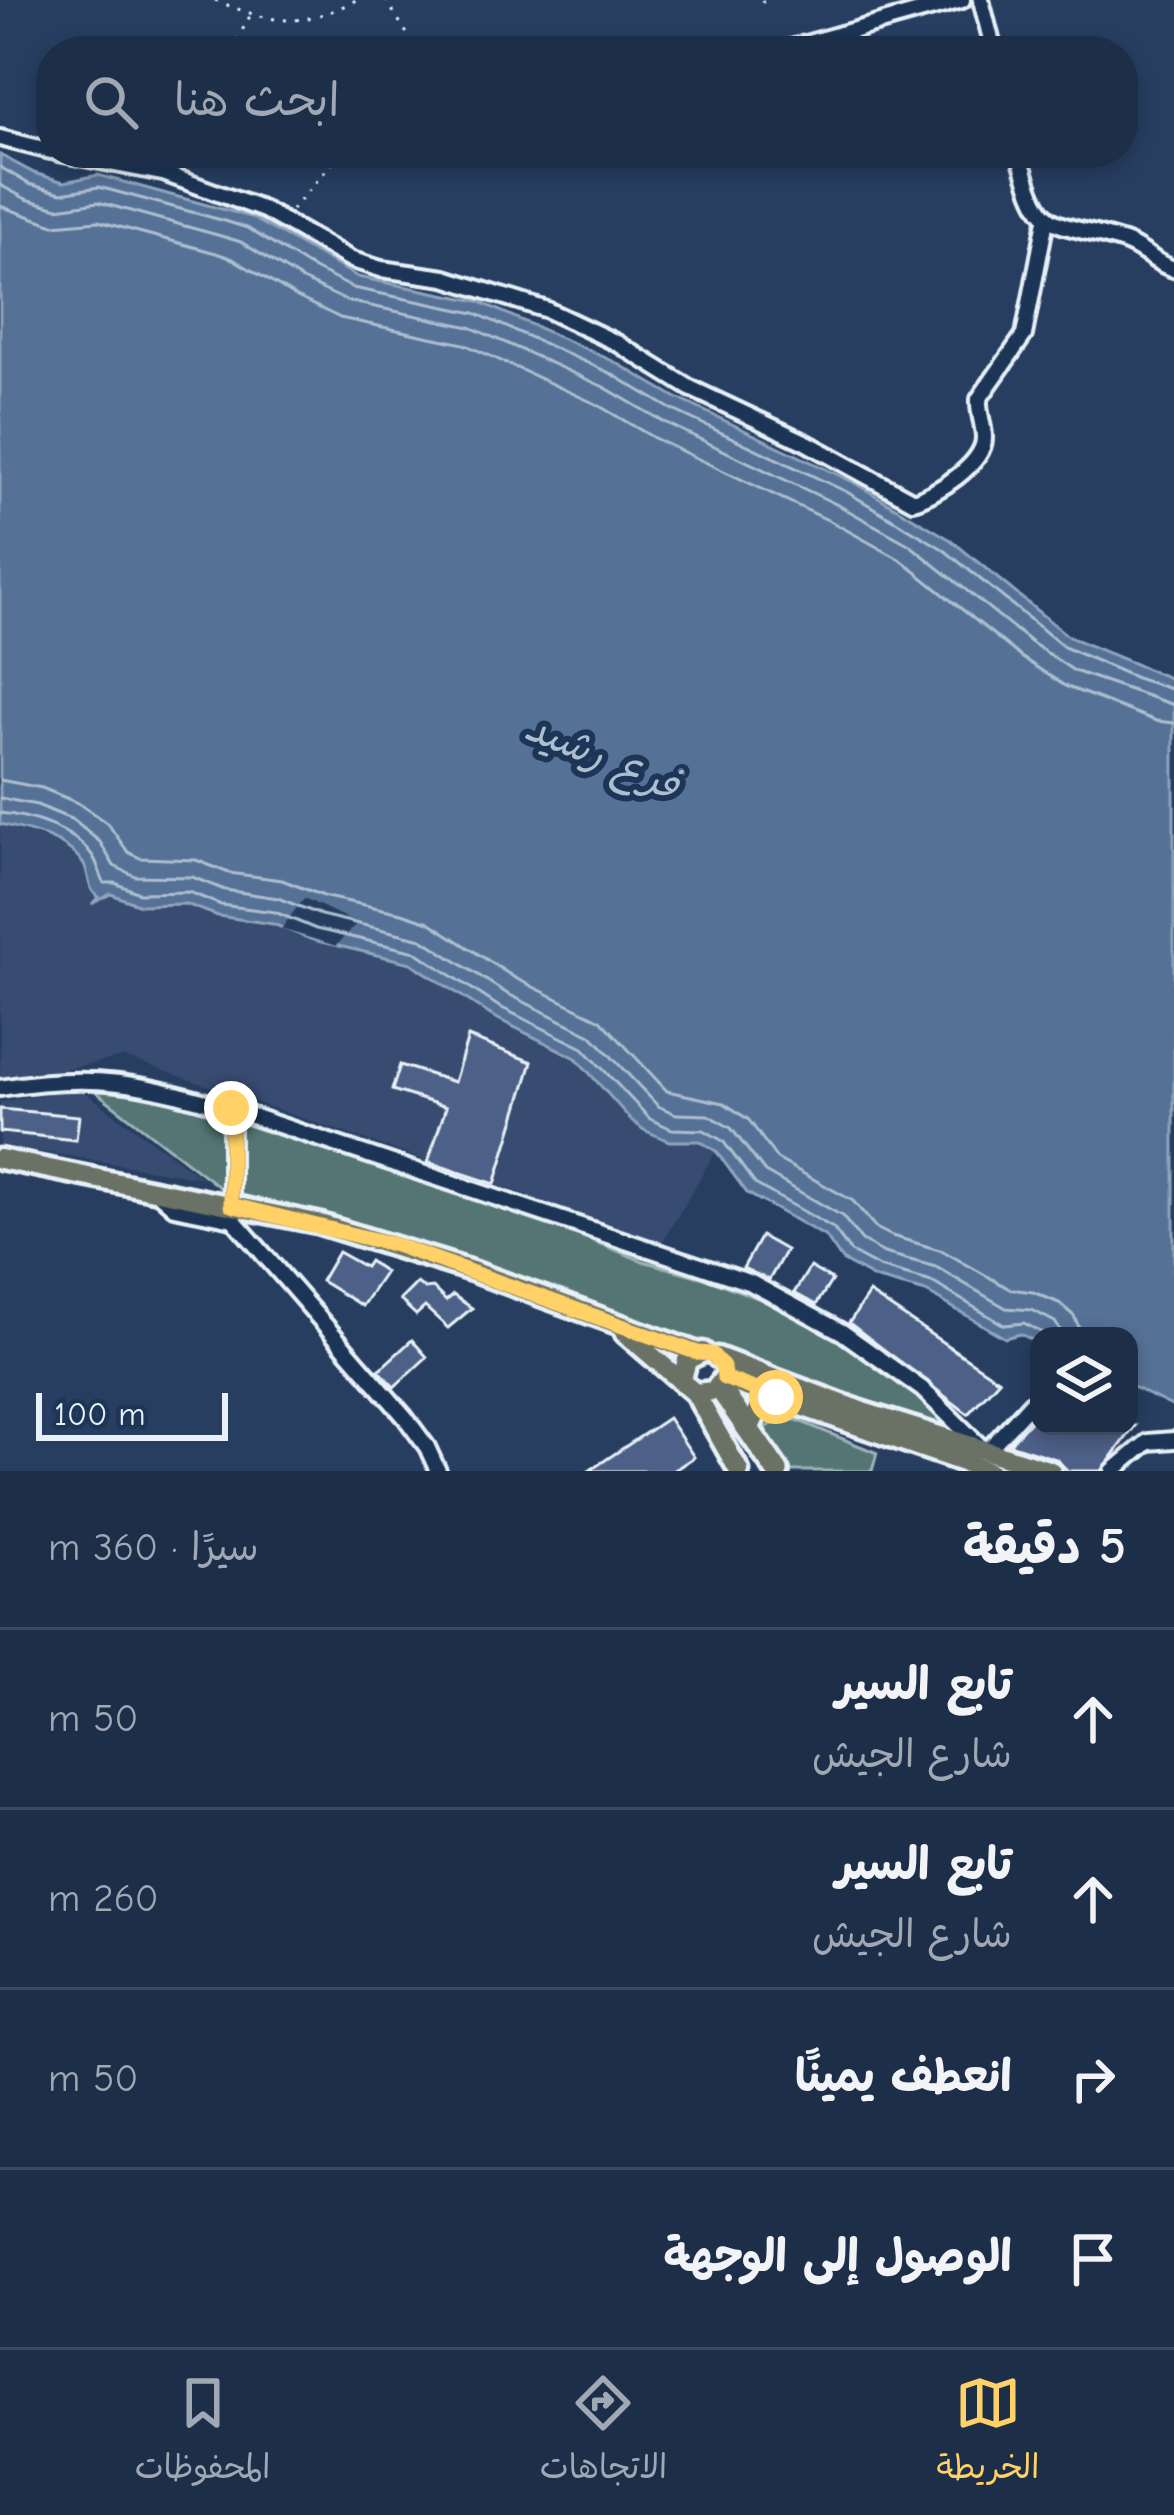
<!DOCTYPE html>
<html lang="ar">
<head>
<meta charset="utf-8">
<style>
  :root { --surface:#1d2e49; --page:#2a3a53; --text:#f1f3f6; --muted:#a0a8b4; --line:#3b4a61; --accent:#ffd166 }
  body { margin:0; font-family:"Comic Neue","Playpen Sans Arabic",sans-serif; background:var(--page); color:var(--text); direction:rtl }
  .controls { position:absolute; right:36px; bottom:36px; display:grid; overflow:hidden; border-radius:24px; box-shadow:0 6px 18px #0003 }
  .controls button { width:108px; height:108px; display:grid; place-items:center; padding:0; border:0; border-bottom:3px solid var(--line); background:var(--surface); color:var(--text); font:60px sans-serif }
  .scale { position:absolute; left:36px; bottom:30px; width:192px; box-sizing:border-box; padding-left:12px; border:6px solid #e8f1f8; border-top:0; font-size:33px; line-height:42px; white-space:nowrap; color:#e8f1f8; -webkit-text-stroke:9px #1d3557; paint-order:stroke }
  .stop { position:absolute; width:36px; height:36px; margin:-27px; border:9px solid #ffd166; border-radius:50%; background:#fff }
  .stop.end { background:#ffd166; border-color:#fff; box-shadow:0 3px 12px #0008 }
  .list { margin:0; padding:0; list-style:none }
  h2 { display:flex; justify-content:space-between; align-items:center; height:156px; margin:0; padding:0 48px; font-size:51px }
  h2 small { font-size:39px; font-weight:400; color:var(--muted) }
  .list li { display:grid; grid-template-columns:78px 1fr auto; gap:36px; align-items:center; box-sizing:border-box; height:180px; padding:0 48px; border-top:3px solid var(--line) }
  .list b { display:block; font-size:45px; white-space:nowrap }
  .list p { margin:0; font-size:39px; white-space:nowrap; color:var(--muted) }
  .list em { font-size:39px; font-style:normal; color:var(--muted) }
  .icon { flex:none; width:66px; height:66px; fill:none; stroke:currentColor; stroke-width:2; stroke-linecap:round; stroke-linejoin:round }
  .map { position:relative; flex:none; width:1174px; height:1471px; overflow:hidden; direction:ltr }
  .search { position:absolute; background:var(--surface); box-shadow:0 6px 18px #0003; left:36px; right:36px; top:36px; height:132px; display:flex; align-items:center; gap:30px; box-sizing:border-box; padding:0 42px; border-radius:48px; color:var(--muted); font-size:45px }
  .sheet { height:876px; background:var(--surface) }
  nav { display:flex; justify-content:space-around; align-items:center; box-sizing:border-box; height:168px; border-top:3px solid var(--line); background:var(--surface); font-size:33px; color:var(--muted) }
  nav a { display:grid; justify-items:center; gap:6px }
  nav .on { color:var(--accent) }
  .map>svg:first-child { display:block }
  .built { fill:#374b6f }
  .green { fill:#557574; stroke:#9eb3b6; stroke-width:3 }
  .water { fill:#547195; stroke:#8fa4bd; stroke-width:3 }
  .pier { fill:#273e61 }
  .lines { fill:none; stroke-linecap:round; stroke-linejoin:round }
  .shore { stroke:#adbed0; stroke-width:3 }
  .building { fill:#4e6087; stroke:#e8f1f8; stroke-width:3 }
  .minor-casing { stroke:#e8f1f8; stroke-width:22 }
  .major-casing { stroke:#e8f1f8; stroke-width:27 }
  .highway-casing { stroke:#e8f1f8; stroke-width:30 }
  .path { stroke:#e8f1f8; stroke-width:3; stroke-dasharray:3 9; stroke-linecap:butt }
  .minor { stroke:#1d3557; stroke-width:14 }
  .major { stroke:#6b7165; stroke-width:18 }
  .highway { stroke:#6b7165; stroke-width:21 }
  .route { stroke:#ffd166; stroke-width:15 }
  .labels { text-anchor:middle; stroke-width:12; stroke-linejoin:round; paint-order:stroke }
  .water-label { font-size:42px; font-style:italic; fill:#adbed0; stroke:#1d3557 }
</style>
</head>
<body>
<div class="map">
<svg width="1174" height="1471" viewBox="0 0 1174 1471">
  <rect width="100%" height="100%" fill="#273e61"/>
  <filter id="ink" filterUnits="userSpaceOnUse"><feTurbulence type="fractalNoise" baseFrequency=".00833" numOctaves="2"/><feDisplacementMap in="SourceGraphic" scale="24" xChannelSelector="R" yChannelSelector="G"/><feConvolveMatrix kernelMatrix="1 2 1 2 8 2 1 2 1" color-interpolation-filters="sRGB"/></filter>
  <g filter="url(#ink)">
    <path class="built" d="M0 824 58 843 80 859 85 865 88 887 100 897 97 900 111 894 140 905 186 904 218 916 273 924 313 940 411 963 492 1016 576 1058 631 1120 683 1142 700 1141 716 1151 660 1246 645 1245 535 1198 124 1057 0 1082Z
      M79 1088 202 1178 0 1145V1102Z"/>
    <path class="green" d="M137 1090 533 1217 643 1261 711 1280 768 1302 898 1371 968 1442 346 1222 223 1190 95 1091Z
      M781 1419 797 1420 877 1453 872 1471H787L770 1444 765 1428Z"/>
    <path class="water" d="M0 155 34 173 64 182 98 175 251 217 358 277 478 301 615 362 675 397 853 482 951 540 1069 637 1174 680V1407L1129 1385V1336H1039V1343L1020 1334 1005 1338 926 1292 874 1278 842 1260 826 1237 747 1193 716 1151 700 1141H669L644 1130 631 1120 576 1058 492 1016 411 963 313 940 273 924 218 916 186 904 140 905 111 894 92 904 99 897C84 887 92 875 82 862 65 838 27 830 0 824Z"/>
    <path class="pier" d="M304 898 356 923V924L336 946 281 929Z"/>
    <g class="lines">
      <path class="shore" d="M0 167 29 184 61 193 99 187 225 221 247 228 310 267 353 288 475 313 610 373 669 408 847 492 943 549 1064 647 1136 678 1174 690
        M0 185 26 199 58 208 98 202 221 236 241 242 302 280 347 301 470 327 604 387 662 421 840 506 910 545 1032 643 1074 671 1174 705
        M0 206 54 225 98 221 216 253 233 259 293 295 340 318 464 344 596 404 654 438 832 522 901 560 1021 657 1065 686 1156 721 1174 723
        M0 780 42 788 78 803 108 824 128 852 140 858 196 860 229 873 282 880 326 897 402 913 429 922 515 978 601 1020 667 1091 724 1103 749 1120 777 1159 853 1201 876 1228 892 1236 943 1251 1010 1289 1033 1292 1059 1303 1074 1316 1083 1336
        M0 798 37 805 73 820 100 842 114 866 135 876 192 877 225 890 278 898 321 915 422 939 506 993 591 1035 658 1106 676 1114 708 1115 731 1128 765 1172 842 1216 862 1241 884 1253 936 1267 1006 1308 1032 1310 1055 1322 1064 1336
        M0 813C30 816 73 829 92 855 98 863 100 875 104 883H115L139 893 189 892 221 905 275 912 316 929 416 952 498 1006 583 1048 650 1119 672 1129 704 1130 723 1141 755 1184 833 1228 851 1252 879 1267 932 1282 1004 1325 1024 1323 1048 1336"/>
    </g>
    <path class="building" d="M468 1037 532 1062 495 1184 428 1162 446 1107 392 1090 400 1065 454 1082Z
      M0 1109 79 1116 76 1140 0 1132Z
      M761 1236 786 1250 769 1280 743 1268Z
      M338 1252 365 1267 369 1261 385 1272 362 1306 321 1281Z
      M810 1267 832 1280 816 1305 794 1293Z
      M417 1283 425 1289 433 1288 446 1301 453 1295 472 1308 448 1328 425 1307 416 1315 400 1300Z
      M869 1293 999 1380 968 1414 849 1323Z
      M412 1340 427 1357 394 1387 379 1370Z
      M1039 1411V1426H1135L1102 1471H1068L1056 1459 1009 1444Z
      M668 1418 694 1457 673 1471H589Z"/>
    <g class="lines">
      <g class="minor-casing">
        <path id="minor" d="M981 0 994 51
          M780 51 962 0
          M0 138 51 151
          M58 153 163 173 264 210 352 260 381 269 445 278 547 310 617 343 690 388 807 443 913 501C935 495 984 464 984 438 984 425 978 413 979 399L1024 335 1046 220
          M1019 153C1044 239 1046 217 1124 242 1143 248 1155 264 1174 269
          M0 1088C95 1072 140 1083 231 1109L751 1283 842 1332 922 1389 986 1452 1031 1403
          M231 1109V1205
          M157 1192 174 1207 233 1219 405 1417 427 1447 438 1471
          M1113 1471 1148 1442 1174 1440"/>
      </g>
      <g class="major-casing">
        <path id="major" d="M0 1159 317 1223 472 1271 698 1353
          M625 1333 695 1393 714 1391 723 1379
          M717 1357 863 1412 1051 1471
          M682 1379 687 1360 703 1352
          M723 1379 989 1471
          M695 1393 739 1471
          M750 1428 760 1405 777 1397"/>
      </g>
      <g class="highway-casing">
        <path id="highway" d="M719 1387 777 1471"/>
      </g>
      <path class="path" d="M215 0C273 24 299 29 356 0
        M386 0 418 51
        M762 0 766 10
        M231 51 250 16
        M292 210 341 153"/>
      <use href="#minor" class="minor"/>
      <use href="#major" class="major"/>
      <use href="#highway" class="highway"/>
    </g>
  </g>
  <g class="lines" filter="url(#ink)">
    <path class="route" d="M231 1108V1205L395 1245 698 1353 712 1354 723 1367 724 1378 776 1397"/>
  </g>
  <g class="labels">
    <g class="water-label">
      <text transform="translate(603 755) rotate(23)" y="15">فرع رشيد</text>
    </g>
  </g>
</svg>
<div class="controls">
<button><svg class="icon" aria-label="layers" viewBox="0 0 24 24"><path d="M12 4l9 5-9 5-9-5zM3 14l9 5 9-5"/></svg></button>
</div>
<div class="scale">100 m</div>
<div class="stop" style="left:776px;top:1397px"></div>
<div class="stop end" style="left:231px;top:1108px"></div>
<div class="search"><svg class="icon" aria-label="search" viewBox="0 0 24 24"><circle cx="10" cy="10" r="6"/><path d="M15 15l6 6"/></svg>ابحث هنا</div>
</div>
<section class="sheet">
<h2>5 دقيقة<small>سيرًا · 360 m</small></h2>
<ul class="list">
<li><svg class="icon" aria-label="ahead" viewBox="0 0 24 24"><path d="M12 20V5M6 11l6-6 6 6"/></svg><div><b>تابع السير</b><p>شارع الجيش</p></div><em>50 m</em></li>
<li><svg class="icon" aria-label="ahead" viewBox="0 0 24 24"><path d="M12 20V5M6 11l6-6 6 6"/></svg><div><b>تابع السير</b><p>شارع الجيش</p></div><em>260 m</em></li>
<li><svg class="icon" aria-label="right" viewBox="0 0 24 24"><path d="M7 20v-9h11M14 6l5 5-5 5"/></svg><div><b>انعطف يمينًا</b></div><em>50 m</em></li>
<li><svg class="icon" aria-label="arrive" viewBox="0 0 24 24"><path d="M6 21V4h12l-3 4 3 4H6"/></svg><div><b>الوصول إلى الوجهة</b></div></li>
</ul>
</section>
<nav>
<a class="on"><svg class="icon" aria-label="map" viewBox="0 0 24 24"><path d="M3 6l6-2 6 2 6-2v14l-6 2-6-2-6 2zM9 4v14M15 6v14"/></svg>الخريطة</a>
<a><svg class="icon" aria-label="directions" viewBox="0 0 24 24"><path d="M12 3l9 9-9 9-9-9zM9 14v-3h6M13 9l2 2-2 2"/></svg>الاتجاهات</a>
<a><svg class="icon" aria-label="saved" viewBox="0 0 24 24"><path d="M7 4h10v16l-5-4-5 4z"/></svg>المحفوظات</a>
</nav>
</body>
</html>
